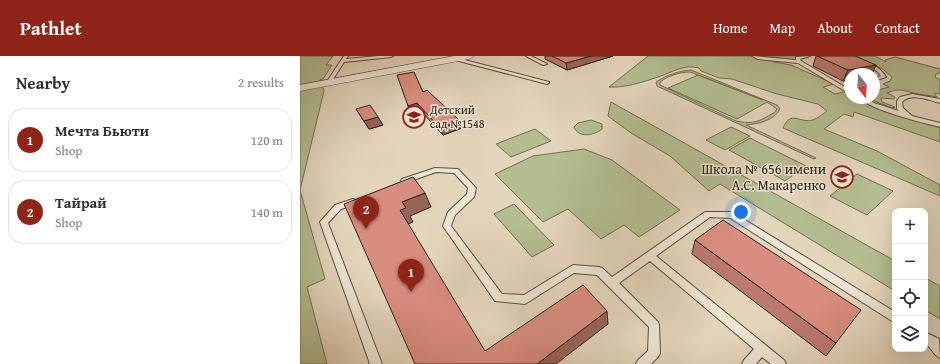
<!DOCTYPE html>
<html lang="en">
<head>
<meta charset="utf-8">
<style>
  :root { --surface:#fff; --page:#f2f2f3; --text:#2b2b33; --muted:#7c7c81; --line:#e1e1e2; --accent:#8f2418 }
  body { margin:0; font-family:"Gentium Book Plus",serif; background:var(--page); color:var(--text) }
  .controls { position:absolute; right:12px; bottom:12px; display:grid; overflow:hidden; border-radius:8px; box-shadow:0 4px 16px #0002 }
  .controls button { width:36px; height:36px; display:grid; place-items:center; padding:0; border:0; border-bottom:1px solid var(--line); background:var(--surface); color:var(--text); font:20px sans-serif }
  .compass { position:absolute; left:544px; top:12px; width:36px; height:36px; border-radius:50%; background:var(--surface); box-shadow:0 4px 16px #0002; rotate:163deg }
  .you { position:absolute; left:441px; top:156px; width:14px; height:14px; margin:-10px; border:3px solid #fff; border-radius:50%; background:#1a73e8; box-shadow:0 0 0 6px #1a73e833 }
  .badge { display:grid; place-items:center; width:26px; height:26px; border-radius:50%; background:var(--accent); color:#fff; font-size:13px; font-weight:700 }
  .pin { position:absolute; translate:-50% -33px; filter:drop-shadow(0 1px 2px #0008) }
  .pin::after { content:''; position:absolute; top:21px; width:14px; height:12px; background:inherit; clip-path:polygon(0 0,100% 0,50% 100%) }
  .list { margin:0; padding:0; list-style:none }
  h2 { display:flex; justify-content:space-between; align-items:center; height:52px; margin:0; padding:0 16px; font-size:17px }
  h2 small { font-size:13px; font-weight:400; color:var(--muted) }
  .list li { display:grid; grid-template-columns:26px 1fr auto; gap:12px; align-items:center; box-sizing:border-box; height:64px; margin:0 8px 8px; padding:0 8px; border:1px solid var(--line); border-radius:16px }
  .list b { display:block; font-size:15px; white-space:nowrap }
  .list p { margin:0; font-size:13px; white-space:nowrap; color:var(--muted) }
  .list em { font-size:13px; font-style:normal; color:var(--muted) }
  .icon { flex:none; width:22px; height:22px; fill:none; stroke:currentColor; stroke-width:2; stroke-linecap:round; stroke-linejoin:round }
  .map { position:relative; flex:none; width:640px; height:308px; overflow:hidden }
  header { display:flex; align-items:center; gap:24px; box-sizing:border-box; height:56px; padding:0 20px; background:var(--accent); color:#fff }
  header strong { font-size:19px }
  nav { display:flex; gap:22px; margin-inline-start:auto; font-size:14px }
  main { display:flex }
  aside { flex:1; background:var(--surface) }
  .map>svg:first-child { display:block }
  .green { fill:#b3bd91; stroke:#706f54; fill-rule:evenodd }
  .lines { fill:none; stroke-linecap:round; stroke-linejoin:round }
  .lane-casing { stroke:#5a4e40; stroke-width:2 }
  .street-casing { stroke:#5a4e40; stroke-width:1 }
  .lane { fill:#ede4d3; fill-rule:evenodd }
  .street { fill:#ede4d3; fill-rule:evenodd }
  .wall { fill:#bb796f; stroke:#2c2116 }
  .shaded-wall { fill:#98635a; stroke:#2c2116 }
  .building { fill:#d98d81; stroke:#2c2116 }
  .labels { text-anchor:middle; stroke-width:3; stroke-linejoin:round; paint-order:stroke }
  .far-poi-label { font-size:12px; fill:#2c2116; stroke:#ede4d3; text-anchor:start }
  .poi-label { font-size:14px; fill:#2c2116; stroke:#ede4d3; text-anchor:end }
</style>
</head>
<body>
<header>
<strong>Pathlet</strong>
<nav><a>Home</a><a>Map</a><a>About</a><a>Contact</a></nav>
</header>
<main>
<aside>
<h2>Nearby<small>2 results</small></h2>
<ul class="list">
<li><span class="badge">1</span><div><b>Мечта Бьюти</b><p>Shop</p></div><em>120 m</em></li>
<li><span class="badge">2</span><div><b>Тайрай</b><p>Shop</p></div><em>140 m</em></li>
</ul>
</aside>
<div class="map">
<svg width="640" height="308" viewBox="0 0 640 308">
  <rect width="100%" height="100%" fill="#e3d5bc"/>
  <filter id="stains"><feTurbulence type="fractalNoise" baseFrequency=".005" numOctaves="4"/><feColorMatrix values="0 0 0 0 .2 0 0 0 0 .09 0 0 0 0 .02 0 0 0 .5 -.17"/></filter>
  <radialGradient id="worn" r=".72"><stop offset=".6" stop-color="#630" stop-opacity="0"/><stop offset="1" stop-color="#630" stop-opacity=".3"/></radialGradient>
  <path class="green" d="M0 0H33L26 9H32L23 23 20 24 24 35 0 134 25 223 7 231 27 308H0Z
    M348 0H496L499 6 476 3 474 6 491 9 534 28 523 31 535 38 548 35 550 36V42H562L572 48 640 69V86L554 56 553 61 544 58 524 73 577 95 640 129V140L483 72C491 53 500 68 513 64 518 62 523 58 527 55L518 48 477 38 432 23 419 22 401 15 399 12C383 8 373 16 358 21 343 26 325 32 309 31Z
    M556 0H575L586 6 585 4 595 1 640 13V17L636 18 635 21 640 24V38L634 37 637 41C629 39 621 39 613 37 602 34 599 32 587 37L595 41 594 43 581 42 582 46 595 51 592 52 567 42H574V35L589 31 583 28 590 25 592 21 584 14Z
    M391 14 477 49 480 53C474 65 457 68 446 69L516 102 514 103 357 30 356 26C367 19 378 15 391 14ZM390 16 463 44 398 19 368 32 437 63 467 46 477 53 475 56C460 65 454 69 436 65L360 29V26C368 20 379 16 390 16Z
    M311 46 595 205V235L420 128 409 135 370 100 331 77 308 60Z
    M291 64 302 68V73C294 80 278 82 274 71L278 67Z
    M431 71 450 80 425 94 406 84Z
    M235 73 251 85 211 101 196 88Z
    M450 82 506 110 485 125 429 94Z
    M284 93 312 104 380 154 339 181 324 169 301 183 268 153 243 166 195 118 233 100Z
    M557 118 593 135 567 159 530 140Z
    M214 148 254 189 232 201 194 158Z
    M625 222 640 230V263L625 254Z"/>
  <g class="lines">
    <g class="lane-casing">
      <path id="lane" d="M44 0H48L46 3 79 0H93L91 1 44 6 30 28H26V27Z
        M226 0H231L247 8 243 9Z
        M452 0 496 4V1L510 0 500 3 501 5 550 34V38L498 7 458 3Z
        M157 2 249 26V27L247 28 155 4V2Z
        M563 7C573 7 581 13 586 21L574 25V22L581 20 577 15 563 9Z
        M612 38 640 43V47C629 44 611 36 602 46L603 52 612 60 640 67V71C620 66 574 55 559 42H566L574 47 599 55 597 53V45L600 41Z
        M135 112 158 113 176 132 174 141 155 159 151 170 202 238 224 239 273 209 299 211 302 212 312 221 405 156H432L595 256V267L430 162 410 161 356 200 484 304 486 308H471L462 301 456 308H442L444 304 454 293 350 205 319 227 358 266 359 269 360 297 358 301 351 308H336L338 304 348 295 349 271 297 219 274 217 225 248 195 245 143 170 148 156 167 138 168 132 154 117 136 116 105 127 101 125 102 123Z
        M53 143 56 144 57 146 56 148 41 153 28 167 82 308H70L20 166 35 149Z
        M625 276 639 283 640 302C633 299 632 292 625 287Z"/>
    </g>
    <g class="street-casing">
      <path id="street" d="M154 0H174L169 3 0 35V29Z"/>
    </g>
    <use href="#lane" class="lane"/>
    <use href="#street" class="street"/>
  </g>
  <path class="wall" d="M245 0H313L267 14 245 3Z
    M516 0H555L550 18V24L543 25 513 10Z
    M123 36 162 72 143 79 120 54 111 56 108 50Z
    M56 53 83 69 69 73Z
    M395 184 536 287 526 300 392 198Z"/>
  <path class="shaded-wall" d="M291 0H313L267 14 266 7Z
    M576 9 572 18H550V24L543 25 548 14Z
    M117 47 120 54 111 56 108 50Z
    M78 61 83 69 69 73 64 65Z
    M160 65 162 72 143 79 140 72Z
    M125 137 131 151 110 160 113 166 108 168 100 154 102 146Z
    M307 255 308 268 256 308H237Z"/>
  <path class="building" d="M252 0H291L266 7Z
    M517 0H555L576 9 548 14Z
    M114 16 123 36 127 34 160 65 140 72 117 47 108 50 97 19Z
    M70 49 78 61 64 65 56 53Z
    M113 121 125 137 102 146 106 152 100 154 185 295 283 229 307 255 237 308H115L44 148Z
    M423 164 561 254 536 287 395 184Z"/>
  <defs>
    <g id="school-ring" transform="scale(1.15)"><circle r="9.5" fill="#ede4d3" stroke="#8f2418" stroke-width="1.5"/><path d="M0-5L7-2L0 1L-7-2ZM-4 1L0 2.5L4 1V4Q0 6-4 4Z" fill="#8f2418"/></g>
  </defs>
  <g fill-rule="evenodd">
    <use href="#school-ring" x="114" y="61"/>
    <use href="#school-ring" x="542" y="121"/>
  </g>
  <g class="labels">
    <g class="far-poi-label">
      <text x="130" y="58">Детский<tspan x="130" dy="14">сад №1548</tspan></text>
    </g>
    <g class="poi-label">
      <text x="526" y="118">Школа № 656 имени<tspan x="526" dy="16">А.С. Макаренко</tspan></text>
    </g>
  </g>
  <rect width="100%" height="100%" filter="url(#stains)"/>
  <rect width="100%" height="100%" fill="url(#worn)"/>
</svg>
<div class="controls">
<button>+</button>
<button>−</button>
<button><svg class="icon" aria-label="locate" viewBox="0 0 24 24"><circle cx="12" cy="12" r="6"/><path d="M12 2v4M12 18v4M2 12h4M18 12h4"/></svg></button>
<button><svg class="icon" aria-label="layers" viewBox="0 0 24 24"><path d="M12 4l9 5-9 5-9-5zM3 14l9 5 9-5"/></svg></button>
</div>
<svg class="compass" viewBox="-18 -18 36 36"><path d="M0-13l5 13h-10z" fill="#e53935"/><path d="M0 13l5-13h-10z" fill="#7c7c81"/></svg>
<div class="you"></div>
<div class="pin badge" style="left:111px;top:236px">1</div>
<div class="pin badge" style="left:66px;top:173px">2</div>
</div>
</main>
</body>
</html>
